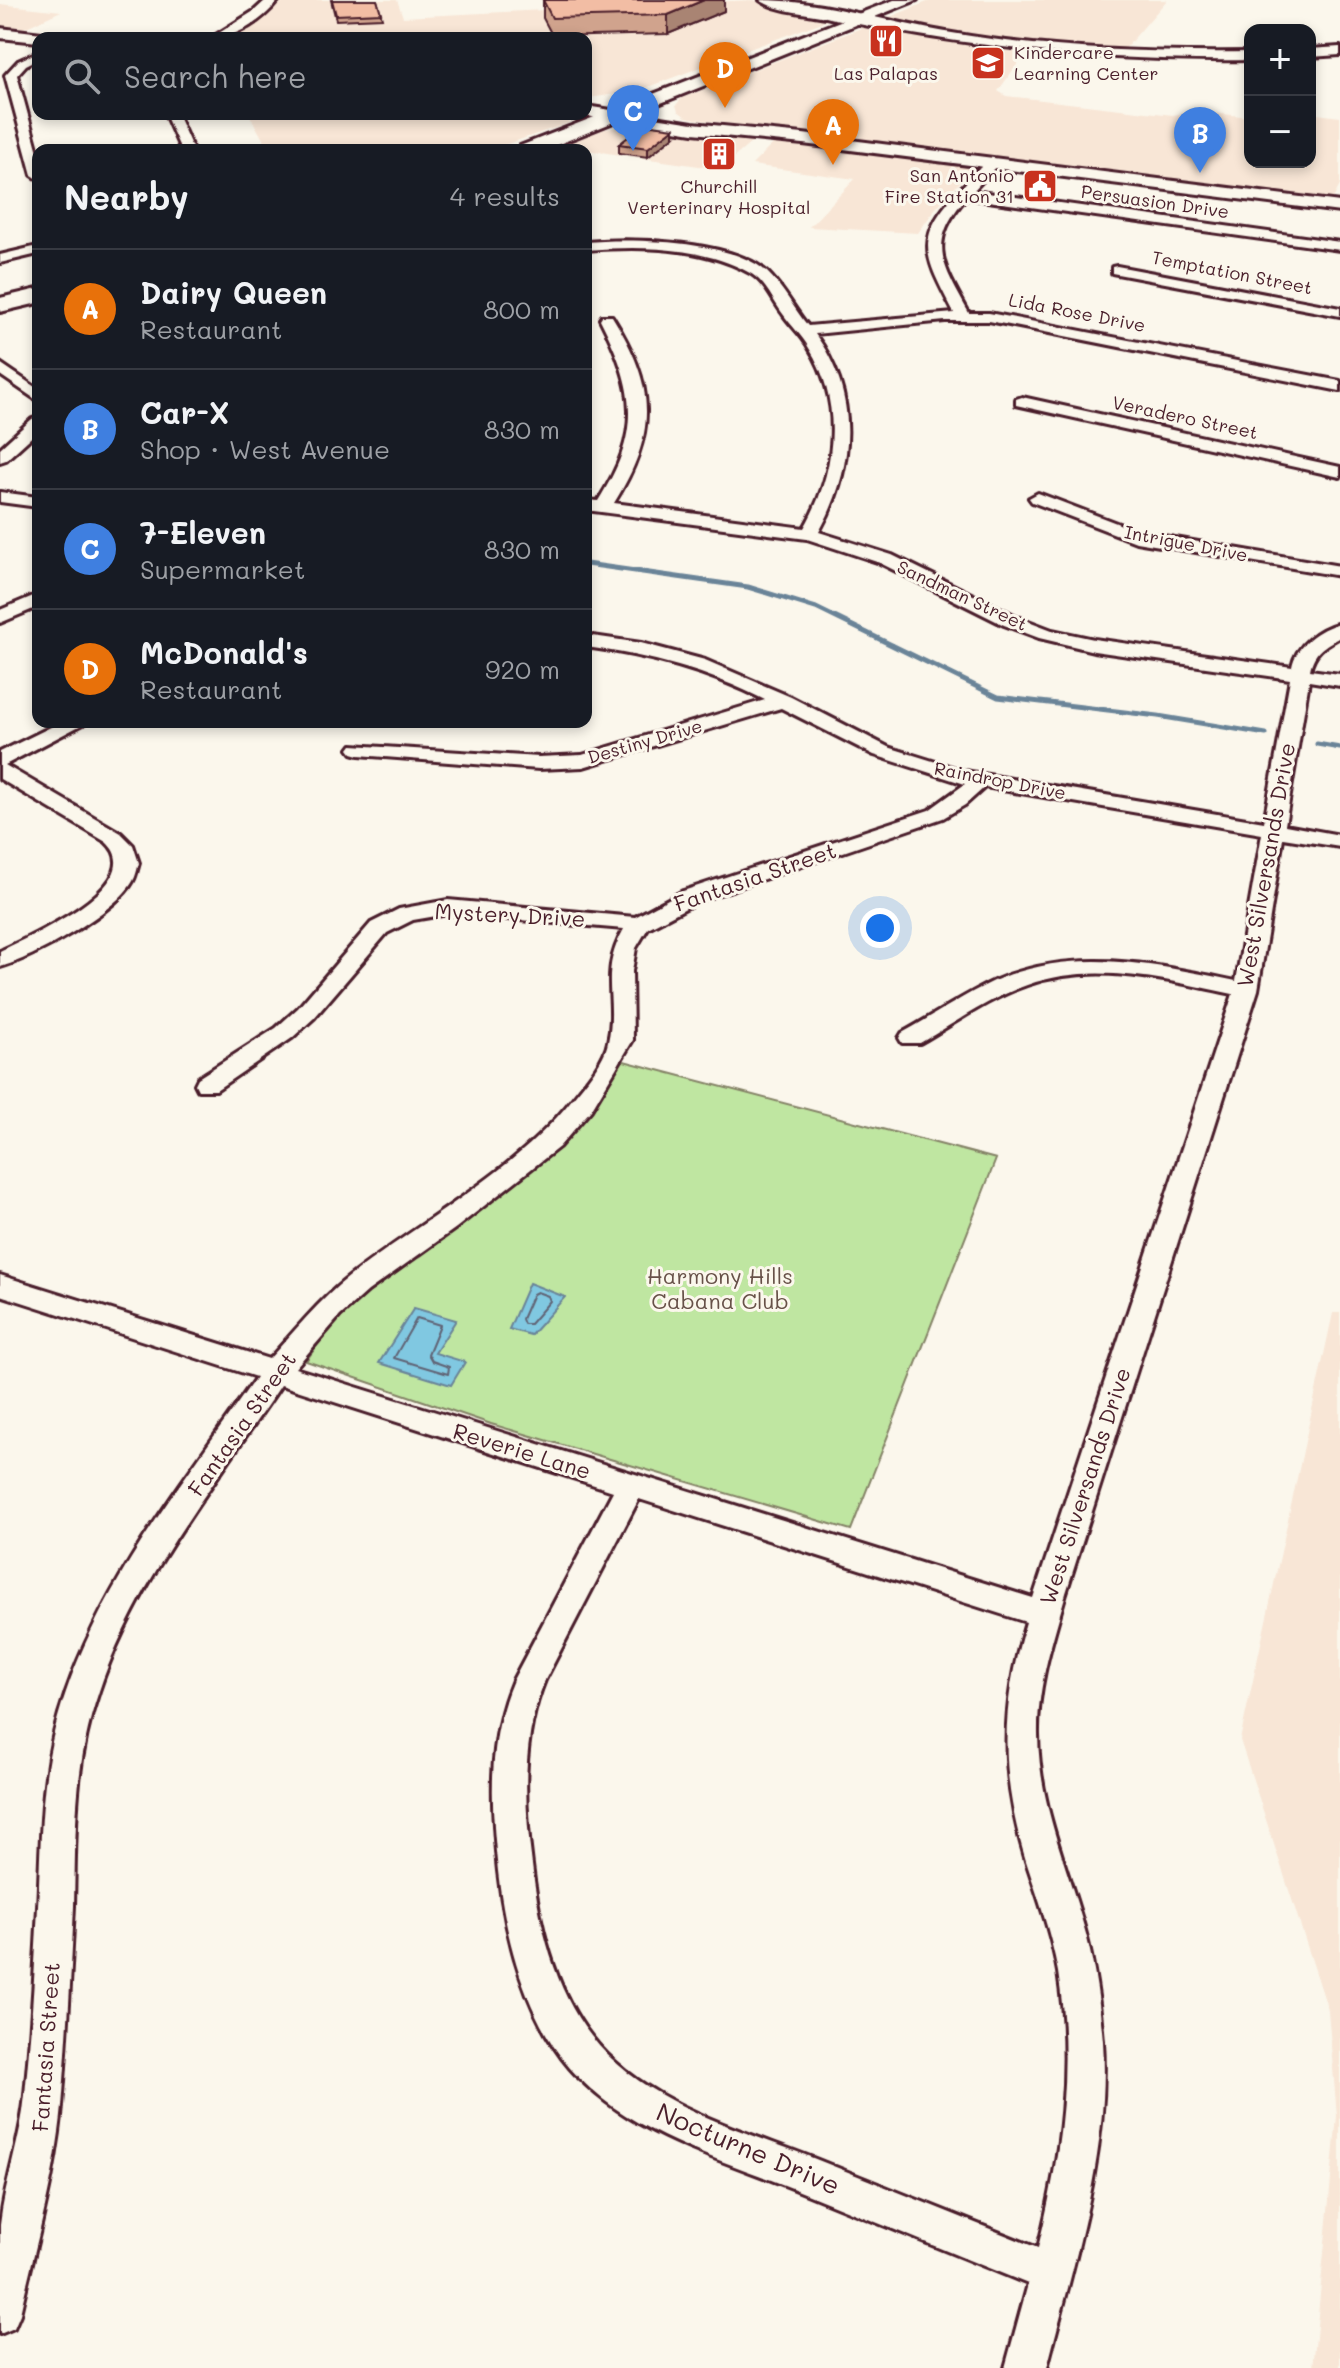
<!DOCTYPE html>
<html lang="en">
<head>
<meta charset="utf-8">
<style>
  :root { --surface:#171b24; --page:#20242c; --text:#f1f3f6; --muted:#9ea1a6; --line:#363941; --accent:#0b8043 }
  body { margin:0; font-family:Mali,sans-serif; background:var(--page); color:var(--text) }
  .controls { position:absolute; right:24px; top:24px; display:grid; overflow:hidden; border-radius:16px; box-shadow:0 4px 12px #0003 }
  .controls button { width:72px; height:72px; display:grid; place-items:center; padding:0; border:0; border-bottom:2px solid var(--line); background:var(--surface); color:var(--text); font:40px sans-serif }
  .you { position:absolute; left:880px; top:928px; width:28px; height:28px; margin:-20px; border:6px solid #fff; border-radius:50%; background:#1a73e8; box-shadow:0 0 0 12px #1a73e833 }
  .badge { display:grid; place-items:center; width:52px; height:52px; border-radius:50%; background:var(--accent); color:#fff; font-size:26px; font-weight:700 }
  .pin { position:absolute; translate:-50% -66px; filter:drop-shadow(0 2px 4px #0008) }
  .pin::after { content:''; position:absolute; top:42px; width:28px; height:24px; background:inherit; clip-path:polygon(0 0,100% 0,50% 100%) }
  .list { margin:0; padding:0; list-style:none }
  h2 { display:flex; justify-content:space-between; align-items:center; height:104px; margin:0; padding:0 32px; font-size:34px }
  h2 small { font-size:26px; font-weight:400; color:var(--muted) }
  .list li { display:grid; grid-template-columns:52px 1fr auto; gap:24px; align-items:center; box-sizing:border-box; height:120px; padding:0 32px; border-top:2px solid var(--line) }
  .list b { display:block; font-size:30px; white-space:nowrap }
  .list p { margin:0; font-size:26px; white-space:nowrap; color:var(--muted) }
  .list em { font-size:26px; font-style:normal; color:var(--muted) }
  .icon { flex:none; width:44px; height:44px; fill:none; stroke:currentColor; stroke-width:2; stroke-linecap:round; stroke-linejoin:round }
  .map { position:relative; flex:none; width:1340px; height:2368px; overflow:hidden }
  .search { position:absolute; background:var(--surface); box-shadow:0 4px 12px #0003; left:32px; top:32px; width:560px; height:88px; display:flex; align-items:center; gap:20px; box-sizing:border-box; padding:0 28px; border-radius:16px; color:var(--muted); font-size:30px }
  .panel { position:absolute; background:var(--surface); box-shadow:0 4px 12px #0003; left:32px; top:144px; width:560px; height:584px; border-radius:16px }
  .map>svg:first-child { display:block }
  .built { fill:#f8e6d6 }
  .green { fill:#bfe6a1; stroke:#848266; stroke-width:2 }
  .water { fill:#80c8e1; stroke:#6a8498; stroke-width:2 }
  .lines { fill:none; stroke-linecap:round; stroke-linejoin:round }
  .shore { stroke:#606374; stroke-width:2 }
  .stream { stroke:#6a8498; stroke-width:5 }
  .minor-casing { stroke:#4a1f2b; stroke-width:6 }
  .tertiary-casing { stroke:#4a1f2b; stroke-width:6 }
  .secondary-casing { stroke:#4a1f2b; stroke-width:6 }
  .primary-casing { stroke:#4a1f2b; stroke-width:6 }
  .minor { fill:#fbf7ec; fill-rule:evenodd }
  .tertiary { fill:#fbf7ec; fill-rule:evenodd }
  .secondary { fill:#fbf7ec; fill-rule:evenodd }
  .primary { fill:#fbf7ec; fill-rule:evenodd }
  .wall { fill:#d0a38d; stroke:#4a1f2b; stroke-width:2 }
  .shaded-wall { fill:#a98473; stroke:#4a1f2b; stroke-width:2 }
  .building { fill:#f2bda4; stroke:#4a1f2b; stroke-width:2 }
  .labels { text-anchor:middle; stroke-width:6; stroke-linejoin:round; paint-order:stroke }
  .far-poi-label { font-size:18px; fill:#4a1f2b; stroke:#fbf7ec }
  .far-street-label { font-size:18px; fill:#4a1f2b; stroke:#fbf7ec }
  .street-label { font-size:22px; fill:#4a1f2b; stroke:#fbf7ec }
  .park-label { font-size:22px; fill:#675148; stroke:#fbf7ec }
  .near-street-label { font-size:26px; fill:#4a1f2b; stroke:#fbf7ec }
</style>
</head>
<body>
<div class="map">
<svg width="1340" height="2368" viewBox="0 0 1340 2368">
  <rect width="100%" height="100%" fill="#fbf7ec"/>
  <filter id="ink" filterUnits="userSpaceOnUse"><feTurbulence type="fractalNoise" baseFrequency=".0125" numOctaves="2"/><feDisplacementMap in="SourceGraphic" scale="16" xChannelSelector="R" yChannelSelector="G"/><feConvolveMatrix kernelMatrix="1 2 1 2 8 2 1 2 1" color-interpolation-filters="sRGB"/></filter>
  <g filter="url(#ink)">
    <path class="built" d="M284 0H397L403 17 753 0 833 18 637 91 589 98H586V38H228L265 18Z
      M932 0H1167L1123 51 991 40 883 20Z
      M0 4 61 11 18 31 0 29Z
      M869 25 1027 51 998 91 1006 96 1173 115 1195 111 1250 117V162H1310V113L1340 117V185L1333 199 701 120 686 117 678 111 676 105 682 98Z
      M249 114H567L569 123 489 150H269Z
      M637 125H641L757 138 720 169 586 150H548L605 129Z
      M776 141 976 165 935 209 918 233 809 227 855 179 752 165Z
      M1333 1313H1340V2368H1313L1337 2116 1328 2010 1240 1740Z"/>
    <path class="green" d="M620 1060 996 1159 851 1530 491 1424 306 1361 342 1310 537 1165 571 1131Z"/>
    <path class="water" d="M529 1283 565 1297 531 1335 509 1329Z
      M414 1308 456 1320 435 1353 465 1362 451 1385 379 1363Z"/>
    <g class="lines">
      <path class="shore" d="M537 1292 548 1296 550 1301 530 1324H524L522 1319 533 1294Z
        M417 1318 440 1325 428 1354 432 1361 449 1367 448 1374 394 1358Z"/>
      <path class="stream" d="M586 564 748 587 816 608 998 697 1158 716 1266 734
        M1317 744 1340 748"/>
      <g class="minor-casing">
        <path id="minor" d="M38 52V59L26 65 17 75 38 152V179L32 175 5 75 18 61Z
          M165 114H177L193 150H181Z
          M993 159 999 163 973 191 1340 242V250L966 198C926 244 943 265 969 313H989L1340 381V391L989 321H945L815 334C860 395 855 468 819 532L892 555 1018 617 1052 630 1094 639 1292 667C1296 645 1318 629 1340 623V637C1324 646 1314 651 1310 670L1340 674V686L1309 681 1285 825 1340 835V847L1283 838 1258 990 1066 1593C1053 1639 1037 1686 1038 1735 1039 1806 1068 1867 1086 1934 1095 1969 1100 2006 1103 2041 1110 2153 1074 2261 1047 2368H1005L1028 2284C949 2252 871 2220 792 2188 715 2157 626 2133 570 2068 526 2017 505 1937 498 1871 491 1807 487 1740 513 1680L613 1491 281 1385C217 1481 136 1580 99 1691 73 1766 76 1830 74 1906 71 1969 68 2032 63 2094 58 2168 36 2242 20 2314L14 2328 0 2334C0 2299 0 2261 0 2225 5 2181 21 2139 25 2095 31 2032 35 1970 38 1907 42 1829 39 1769 66 1692 106 1576 187 1477 256 1377L0 1295V1275L269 1359C295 1331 319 1300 350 1276 421 1221 518 1170 573 1098 584 1084 605 1060 608 1042 618 998 598 974 624 929L448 914 413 920 387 933 314 1018 292 1038 216 1090H198L195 1084 198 1078 276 1028 298 1008 371 923 399 909 448 900 635 917 683 891 929 810 965 784 874 755 781 708 583 767 539 769 359 755 352 753 349 749 352 745 539 757 582 755 765 700C708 671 650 656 586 647V635L641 643 705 660 791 697 888 747 965 771 1264 822 1290 679 1094 651 1039 638 1004 625 880 563 807 539 586 510V500L598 501C642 432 636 390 600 319L602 316H612C656 386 658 433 614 503L804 528C836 473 844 404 809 348 802 335 791 326 783 314 772 300 765 280 748 272 700 246 639 246 586 250V242C632 238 732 240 767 272 783 287 794 309 808 326L954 313C925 256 912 240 960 189 970 179 981 164 993 159ZM985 787 1262 834 1236 981C1154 964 1073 946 994 981 962 996 933 1016 902 1033L899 1038 902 1043H920C955 1023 989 998 1027 985 1094 961 1166 980 1233 994L1033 1598 295 1368 340 1316 368 1291 456 1228 559 1147 591 1110 633 1040 632 971 636 948 648 928 699 901 943 818 965 805ZM639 1499 1026 1622C1000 1708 1000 1775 1026 1861 1038 1898 1051 1933 1058 1972 1073 2067 1061 2155 1038 2248 965 2219 891 2189 818 2160 741 2129 644 2105 591 2036 554 1989 539 1924 532 1865 524 1804 521 1738 545 1680Z
          M38 246V254L0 263V255Z
          M1117 266 1340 308V316L1112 273V267Z
          M0 363 38 389V401L0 375Z
          M1022 397 1340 467V477L1016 405V399Z
          M38 417V431L6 460 0 462V448L32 419Z
          M0 492 38 497V507L0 502Z
          M1038 493 1140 532 1340 566V576L1136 542 1032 502 1029 498Z
          M38 594V607L0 623V610Z
          M61 722H87L5 765 121 833 133 845 139 863C137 869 136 876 133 881 117 911 33 959 0 967V951C28 937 152 884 106 842L0 779V752Z"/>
      </g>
      <g class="tertiary-casing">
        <path id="tertiary" d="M266 0H279C263 20 238 38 211 38L254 11Z
          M760 0C822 0 890 23 952 33 1050 50 1150 53 1250 52V60C1107 62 969 48 830 18 810 13 776 12 760 0Z
          M1340 47V55L1310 57V49Z"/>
      </g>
      <g class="secondary-casing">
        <path id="secondary" d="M0 28 42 33 50 38H38V42L0 38Z
          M586 106 693 123 803 134 1340 202V212L803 144 693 133 580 115 586 114Z"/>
      </g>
      <g class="primary-casing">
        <path id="primary" d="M894 0H917L544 150H517L520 146Z
          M38 289V303L0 312V298Z"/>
      </g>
      <use href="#minor" class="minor"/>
      <use href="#tertiary" class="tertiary"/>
      <use href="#secondary" class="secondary"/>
      <use href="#primary" class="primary"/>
    </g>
    <path class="wall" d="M331 0H377L382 18 336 20Z
      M543 0H724V11L668 34 553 37 543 18Z
      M674 136 648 157 619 153V144Z"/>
    <path class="shaded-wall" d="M704 0H724V11L668 34V15Z
      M674 128V136L648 157V148Z"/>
    <path class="building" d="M332 0H377L381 13 336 15Z
      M543 0H704L668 15 552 18Z
      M645 124 674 128 648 148 619 144Z"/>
  </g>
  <defs>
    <g id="restaurant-square" transform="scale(1.8)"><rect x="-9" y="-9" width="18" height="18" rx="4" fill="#c8321e" stroke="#fbf7ec"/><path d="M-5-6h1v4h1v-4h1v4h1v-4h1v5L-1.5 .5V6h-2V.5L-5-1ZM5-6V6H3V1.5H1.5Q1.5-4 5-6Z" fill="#fff"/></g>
    <g id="school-square" transform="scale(1.8)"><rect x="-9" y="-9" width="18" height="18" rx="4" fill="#c8321e" stroke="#fbf7ec"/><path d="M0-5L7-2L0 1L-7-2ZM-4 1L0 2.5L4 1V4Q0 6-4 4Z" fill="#fff"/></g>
    <g id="building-square" transform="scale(1.8)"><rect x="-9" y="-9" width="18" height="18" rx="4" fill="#c8321e" stroke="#fbf7ec"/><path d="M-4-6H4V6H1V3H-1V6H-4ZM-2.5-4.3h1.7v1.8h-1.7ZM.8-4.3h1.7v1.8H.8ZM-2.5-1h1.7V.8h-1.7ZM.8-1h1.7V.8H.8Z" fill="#fff"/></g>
    <g id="civic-square" transform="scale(1.8)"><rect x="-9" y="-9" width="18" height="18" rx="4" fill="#c8321e" stroke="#fbf7ec"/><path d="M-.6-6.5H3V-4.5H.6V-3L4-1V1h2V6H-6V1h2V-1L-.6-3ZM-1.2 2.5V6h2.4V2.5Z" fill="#fff"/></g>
  </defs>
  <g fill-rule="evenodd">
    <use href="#restaurant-square" x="886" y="41"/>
    <use href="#school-square" x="988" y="63"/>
    <use href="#building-square" x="719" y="154"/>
    <use href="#civic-square" x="1040" y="186"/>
  </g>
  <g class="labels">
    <g class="far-poi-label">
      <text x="1014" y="59" text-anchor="start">Kindercare<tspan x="1014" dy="21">Learning Center</tspan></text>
      <text x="886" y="80">Las Palapas</text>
      <text x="1014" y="182" text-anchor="end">San Antonio<tspan x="1014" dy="21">Fire Station 31</tspan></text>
      <text x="719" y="193">Churchill<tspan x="719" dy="21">Verterinary Hospital</tspan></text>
    </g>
    <g class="far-street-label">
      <text transform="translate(1155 202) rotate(8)" y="6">Persuasion Drive</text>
      <text transform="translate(1232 273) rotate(11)" y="6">Temptation Street</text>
      <text transform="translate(1077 313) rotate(11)" y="6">Lida Rose Drive</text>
      <text transform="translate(1185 418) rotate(12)" y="6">Veradero Street</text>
      <text transform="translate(1186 544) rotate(11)" y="6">Intrigue Drive</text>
      <text transform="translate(962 596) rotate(25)" y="6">Sandman Street</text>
      <text transform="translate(645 742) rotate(-16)" y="6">Destiny Drive</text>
      <text transform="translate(1000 781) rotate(11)" y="6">Raindrop Drive</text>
    </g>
    <g class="street-label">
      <text transform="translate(1266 865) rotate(-80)" y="8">West Silversands Drive</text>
      <text transform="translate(755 877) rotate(-19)" y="8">Fantasia Street</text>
      <text transform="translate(510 915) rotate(3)" y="8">Mystery Drive</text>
      <text transform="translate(242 1424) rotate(-55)" y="8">Fantasia Street</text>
      <text transform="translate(522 1451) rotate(17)" y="8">Reverie Lane</text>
      <text transform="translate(1085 1486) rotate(-72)" y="8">West Silversands Drive</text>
      <text transform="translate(46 2047) rotate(-86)" y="8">Fantasia Street</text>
    </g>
    <g class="park-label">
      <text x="720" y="1284">Harmony Hills<tspan x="720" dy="25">Cabana Club</tspan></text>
    </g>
    <g class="near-street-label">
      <text transform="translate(748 2149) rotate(23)" y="9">Nocturne Drive</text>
    </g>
  </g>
</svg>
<div class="controls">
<button>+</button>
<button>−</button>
</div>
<div class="you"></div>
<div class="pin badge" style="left:833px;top:165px;background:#e8710a">A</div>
<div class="pin badge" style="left:1200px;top:173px;background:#3f7fe0">B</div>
<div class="pin badge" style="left:633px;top:151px;background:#3f7fe0">C</div>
<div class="pin badge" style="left:725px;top:108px;background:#e8710a">D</div>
<div class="search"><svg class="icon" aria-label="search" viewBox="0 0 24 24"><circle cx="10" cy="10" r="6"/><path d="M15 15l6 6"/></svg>Search here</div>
<section class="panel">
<h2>Nearby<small>4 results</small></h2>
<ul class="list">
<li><span class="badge" style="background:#e8710a">A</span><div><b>Dairy Queen</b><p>Restaurant</p></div><em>800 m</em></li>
<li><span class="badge" style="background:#3f7fe0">B</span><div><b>Car-X</b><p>Shop · West Avenue</p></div><em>830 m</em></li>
<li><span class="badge" style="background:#3f7fe0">C</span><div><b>7-Eleven</b><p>Supermarket</p></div><em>830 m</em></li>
<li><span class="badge" style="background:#e8710a">D</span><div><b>McDonald's</b><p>Restaurant</p></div><em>920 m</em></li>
</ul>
</section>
</div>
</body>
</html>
